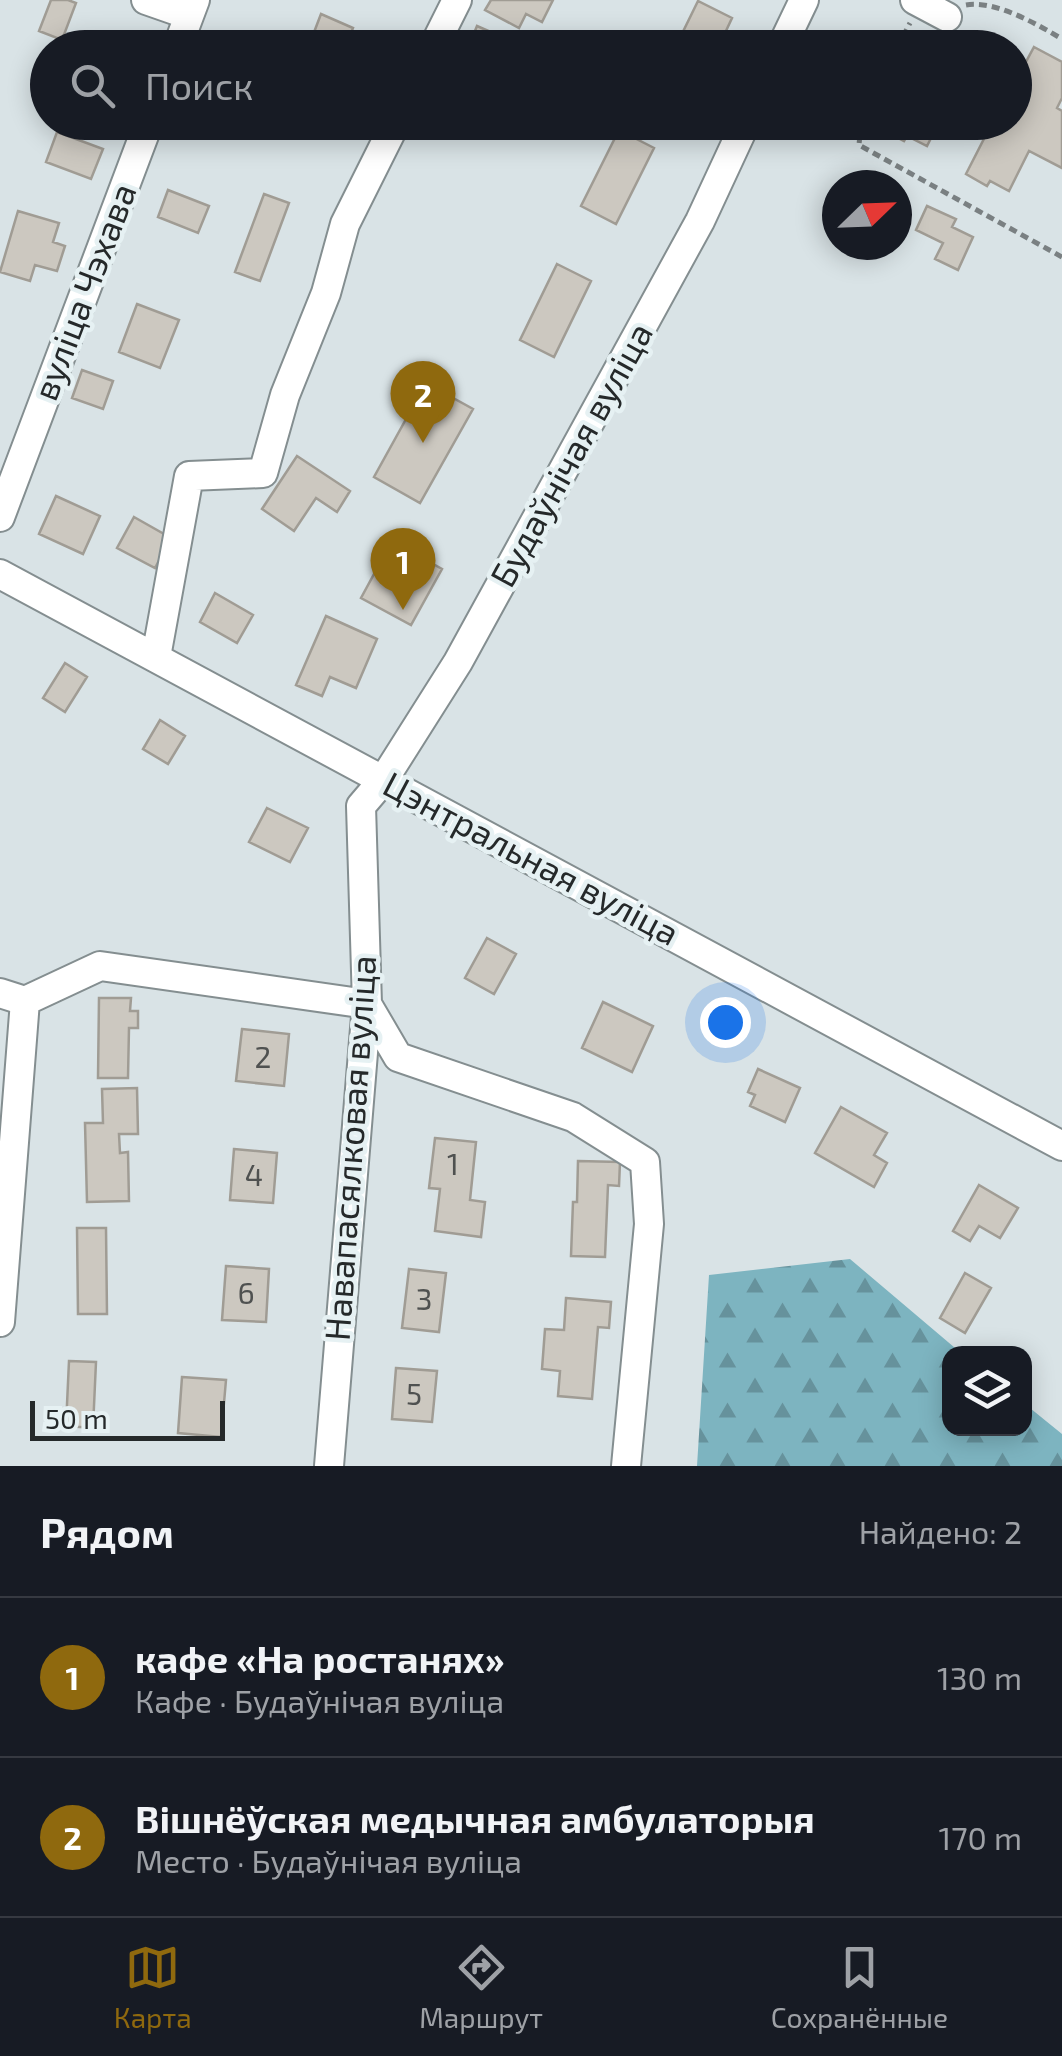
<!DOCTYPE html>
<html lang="ru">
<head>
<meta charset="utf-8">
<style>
  :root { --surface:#171b24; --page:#20242c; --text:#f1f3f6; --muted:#9ea1a6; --line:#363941; --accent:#8f690e }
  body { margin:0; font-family:"Exo 2",sans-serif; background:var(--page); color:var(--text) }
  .controls { position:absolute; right:30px; bottom:30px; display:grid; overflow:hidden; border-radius:20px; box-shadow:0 5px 25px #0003 }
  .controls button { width:90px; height:90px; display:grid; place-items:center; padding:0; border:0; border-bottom:2px solid var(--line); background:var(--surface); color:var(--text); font:50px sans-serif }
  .compass { position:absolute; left:822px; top:170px; width:90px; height:90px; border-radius:50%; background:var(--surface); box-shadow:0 5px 25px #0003; rotate:67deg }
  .scale { position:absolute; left:30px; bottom:25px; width:195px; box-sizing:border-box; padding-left:10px; border:5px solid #25292a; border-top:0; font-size:28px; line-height:35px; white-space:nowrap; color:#25292a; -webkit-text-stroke:8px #e6f1f3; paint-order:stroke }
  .you { position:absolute; left:725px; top:1022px; width:35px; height:35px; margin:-25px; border:8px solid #fff; border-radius:50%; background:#1a73e8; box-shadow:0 0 0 15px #1a73e833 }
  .badge { display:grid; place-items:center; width:65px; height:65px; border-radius:50%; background:var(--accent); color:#fff; font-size:32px; font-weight:700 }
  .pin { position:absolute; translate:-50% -82px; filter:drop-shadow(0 2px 5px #0008) }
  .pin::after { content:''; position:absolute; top:52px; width:35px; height:30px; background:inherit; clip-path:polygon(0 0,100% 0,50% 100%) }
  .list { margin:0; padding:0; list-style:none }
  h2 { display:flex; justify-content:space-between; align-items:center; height:130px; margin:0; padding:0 40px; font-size:42px }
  h2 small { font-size:32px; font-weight:400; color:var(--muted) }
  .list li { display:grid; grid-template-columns:65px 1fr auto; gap:30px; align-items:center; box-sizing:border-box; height:160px; padding:0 40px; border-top:2px solid var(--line) }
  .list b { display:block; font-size:38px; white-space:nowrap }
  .list p { margin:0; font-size:32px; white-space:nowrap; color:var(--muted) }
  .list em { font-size:32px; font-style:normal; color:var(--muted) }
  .icon { flex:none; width:55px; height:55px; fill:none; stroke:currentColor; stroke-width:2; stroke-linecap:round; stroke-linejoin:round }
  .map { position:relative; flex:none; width:1062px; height:1466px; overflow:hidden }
  .search { position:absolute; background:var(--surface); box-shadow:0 5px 25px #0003; left:30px; right:30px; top:30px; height:110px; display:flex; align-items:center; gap:25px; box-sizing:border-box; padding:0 35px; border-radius:55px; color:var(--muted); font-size:38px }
  .sheet { height:450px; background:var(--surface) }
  nav { display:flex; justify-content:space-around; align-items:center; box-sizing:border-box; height:140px; border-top:2px solid var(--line); background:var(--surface); font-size:28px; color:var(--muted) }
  nav a { display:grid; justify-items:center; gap:5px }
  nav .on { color:var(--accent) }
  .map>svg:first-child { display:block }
  .forest { fill:url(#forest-firs) }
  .building { fill:#ccc8c0; stroke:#a09c94; stroke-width:2.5 }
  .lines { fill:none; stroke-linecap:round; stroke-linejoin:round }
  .minor-casing { stroke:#848e90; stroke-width:32 }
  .path { stroke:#7a8082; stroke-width:5; stroke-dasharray:8 5; stroke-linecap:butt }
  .minor { stroke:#fff; stroke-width:28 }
  .labels { text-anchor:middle; stroke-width:9; stroke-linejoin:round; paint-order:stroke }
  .number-label { font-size:30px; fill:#4f5150 }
  .street-label { font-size:35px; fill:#25292a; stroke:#e6f1f3 }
</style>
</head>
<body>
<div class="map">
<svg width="1062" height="1466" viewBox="0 0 1062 1466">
  <defs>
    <pattern id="forest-firs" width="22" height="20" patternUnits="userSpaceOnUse" patternTransform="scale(2.5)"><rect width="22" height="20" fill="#7db4c0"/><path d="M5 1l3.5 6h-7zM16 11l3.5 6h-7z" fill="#66929c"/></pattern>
  </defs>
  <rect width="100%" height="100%" fill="#d9e3e6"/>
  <path class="forest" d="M850 1259 961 1353 950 1354V1428H1024L1025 1404 1062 1434V1466H697L709 1275Z"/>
  <path class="building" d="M51 0H68L76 3 62 40 39 31Z
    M491 0H553L542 22 526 14 519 28 485 10Z
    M698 1 732 18 718 48H675Z
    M321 14 353 28 345 48H308Z
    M477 26 514 42 517 36 535 44 533 48H468Z
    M1034 47 1062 62V98L1057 108 1062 111V168L1029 151 1009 191 990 181 987 186 966 174 990 127 980 122H1014V84Z
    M887 122H939L927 146 907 136 904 141 883 130Z
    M619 130 654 148 616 224 581 206Z
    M57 132 103 149 91 179 46 162Z
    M168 190 209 206 198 233 158 217Z
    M264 194 289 203 260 281 235 272Z
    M927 206 956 219 952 227 973 237 958 270 935 259 943 243 916 230Z
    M18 211 59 223 53 242 65 246 57 271 35 265 30 281 0 272Z
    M557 264 591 281 554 357 520 340Z
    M137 304 179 320 160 368 119 352Z
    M82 370 113 381 103 409 72 398Z
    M426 383 473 409 420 503 374 477Z
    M297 456 350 491 337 512 316 498 294 531 262 509Z
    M56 496 100 516 83 554 39 534Z
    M134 517 171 538 155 568 117 548Z
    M392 541 442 569 411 625 361 598Z
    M215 593 253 615 237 643 200 622Z
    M326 616 377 639 356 688 330 677 322 696 296 685Z
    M65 663 87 677 65 712 43 698Z
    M160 720 185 736 168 764 143 749Z
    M267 808 308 828 290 862 249 842Z
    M487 938 516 954 494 994 465 978Z
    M99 998H131L130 1011H138V1028H129L128 1078H98Z
    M603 1002 653 1026 632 1072 582 1048Z
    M242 1029 289 1034 284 1086 236 1081Z
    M758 1069 800 1088 785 1122 750 1106 755 1095 748 1092Z
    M137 1088 138 1134H119L120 1153 128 1152 129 1201 87 1202 85 1123H103L102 1089Z
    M841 1107 887 1133 874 1155 887 1163 874 1187 815 1153Z
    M435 1138 476 1142 470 1200 485 1202 481 1237 435 1231 440 1189 429 1188Z
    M234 1149 277 1153 273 1203 230 1200Z
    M578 1161 620 1162 619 1186 608 1185 605 1257 571 1256 573 1202H577Z
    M979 1185 1018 1208 1000 1238 979 1226 970 1241 953 1231Z
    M77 1228H106L107 1314H78Z
    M226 1266 269 1269 266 1322 222 1320Z
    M409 1269 446 1273 439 1332 402 1328Z
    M965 1273 991 1288 965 1333 940 1318Z
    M566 1298 611 1302 609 1328 598 1327 592 1399 558 1396 560 1371 542 1369 545 1329 564 1330Z
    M69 1361 96 1362 93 1428 66 1426Z
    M396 1368 437 1371 432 1422 392 1419Z
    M182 1377 226 1380 221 1437 178 1433Z"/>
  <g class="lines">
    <g class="minor-casing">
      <path id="minor" d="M146 0 189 15
        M915 0 947 17
        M177 48 195 0
        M433 48 457 0
        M781 48 804 0
        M0 517 149 122
        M0 574 1062 1146
        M156 657 189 476 263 473 285 395 326 293 345 224 396 122
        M0 993 25 1001 100 966 367 1004 398 1057 573 1117 645 1162 649 1224 626 1466
        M0 1322 25 1001
        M329 1466 367 1004 361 806 384 779 458 662 700 221 746 122"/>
    </g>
    <path class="path" d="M966 5C995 0 1037 24 1062 39
      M897 48 910 23
      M861 122 859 145 1062 257"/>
    <use href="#minor" class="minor"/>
  </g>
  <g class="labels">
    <g class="number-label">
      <text x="263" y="1068">2</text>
      <text x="453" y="1175">1</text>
      <text x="254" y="1186">4</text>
      <text x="246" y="1304">6</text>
      <text x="424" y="1310">3</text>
      <text x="414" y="1405">5</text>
    </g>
    <g class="street-label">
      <text transform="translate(85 292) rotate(-69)" y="12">вуліца Чэхава</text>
      <text transform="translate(572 455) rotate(-61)" y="12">Будаўнічая вуліца</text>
      <text transform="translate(531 859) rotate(28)" y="12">Цэнтральная вуліца</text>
      <text transform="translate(351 1148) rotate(-86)" y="12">Навапасялковая вуліца</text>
    </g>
  </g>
</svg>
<div class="controls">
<button><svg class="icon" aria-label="layers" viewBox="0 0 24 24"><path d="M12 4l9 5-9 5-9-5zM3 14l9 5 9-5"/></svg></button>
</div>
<svg class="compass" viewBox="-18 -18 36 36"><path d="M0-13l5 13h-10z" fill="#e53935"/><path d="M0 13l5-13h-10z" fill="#9ea1a6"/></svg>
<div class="scale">50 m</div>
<div class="you"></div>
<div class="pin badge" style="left:403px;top:610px">1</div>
<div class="pin badge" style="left:423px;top:443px">2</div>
<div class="search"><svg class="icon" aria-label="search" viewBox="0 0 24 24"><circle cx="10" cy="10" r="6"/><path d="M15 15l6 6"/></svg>Поиск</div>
</div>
<section class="sheet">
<h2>Рядом<small>Найдено: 2</small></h2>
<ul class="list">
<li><span class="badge">1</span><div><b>кафе «На ростанях»</b><p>Кафе · Будаўнічая вуліца</p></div><em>130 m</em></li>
<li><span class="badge">2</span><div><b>Вішнёўская медычная амбулаторыя</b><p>Место · Будаўнічая вуліца</p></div><em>170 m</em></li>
</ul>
</section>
<nav>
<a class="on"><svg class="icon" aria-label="map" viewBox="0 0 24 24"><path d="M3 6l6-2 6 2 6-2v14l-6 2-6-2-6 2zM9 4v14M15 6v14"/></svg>Карта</a>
<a><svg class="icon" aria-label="directions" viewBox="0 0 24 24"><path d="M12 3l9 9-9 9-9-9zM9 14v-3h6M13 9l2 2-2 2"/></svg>Маршрут</a>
<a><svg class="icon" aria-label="saved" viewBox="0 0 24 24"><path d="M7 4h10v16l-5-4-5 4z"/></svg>Сохранённые</a>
</nav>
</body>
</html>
